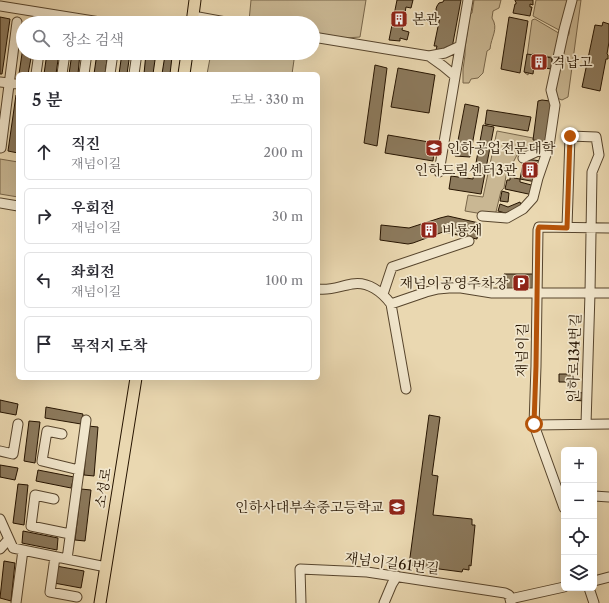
<!DOCTYPE html>
<html lang="ko">
<head>
<meta charset="utf-8">
<style>
  :root { --surface:#fff; --page:#f7f7f7; --text:#2b2b33; --muted:#7c7c81; --line:#e1e1e2 }
  body { margin:0; font-family:"Libre Caslon Text","Noto Serif KR",serif; background:var(--page); color:var(--text) }
  .controls { position:absolute; right:12px; bottom:12px; display:grid; overflow:hidden; border-radius:6px; box-shadow:0 4px 16px #0002 }
  .controls button { width:36px; height:36px; display:grid; place-items:center; padding:0; border:0; border-bottom:1px solid var(--line); background:var(--surface); color:var(--text); font:20px sans-serif }
  .stop { position:absolute; width:12px; height:12px; margin:-9px; border:3px solid #b45309; border-radius:50%; background:#fff }
  .stop.end { background:#b45309; border-color:#fff; box-shadow:0 1px 4px #0008 }
  .list { margin:0; padding:0; list-style:none }
  h2 { display:flex; justify-content:space-between; align-items:center; height:52px; margin:0; padding:0 16px; font-size:17px }
  h2 small { font-size:13px; font-weight:400; color:var(--muted) }
  .list li { display:grid; grid-template-columns:26px 1fr auto; gap:12px; align-items:center; box-sizing:border-box; height:56px; margin:0 8px 8px; padding:0 8px; border:1px solid var(--line); border-radius:6px }
  .list b { display:block; font-size:15px; white-space:nowrap }
  .list p { margin:0; font-size:13px; white-space:nowrap; color:var(--muted) }
  .list em { font-size:13px; font-style:normal; color:var(--muted) }
  .icon { flex:none; width:22px; height:22px; fill:none; stroke:currentColor; stroke-width:2; stroke-linecap:round; stroke-linejoin:round }
  .map { position:relative; flex:none; width:609px; height:603px; overflow:hidden }
  .search { position:absolute; background:var(--surface); box-shadow:0 4px 16px #0002; left:16px; top:16px; width:304px; height:44px; display:flex; align-items:center; gap:10px; box-sizing:border-box; padding:0 14px; border-radius:22px; color:var(--muted); font-size:15px }
  .panel { position:absolute; background:var(--surface); box-shadow:0 4px 16px #0002; left:16px; top:72px; width:304px; height:308px; border-radius:6px }
  .map>svg:first-child { display:block }
  .green { fill:#c9b793; stroke:#78664a }
  .building { fill:#8c7a5d; stroke:#261401 }
  .lines { fill:none; stroke-linecap:round; stroke-linejoin:round }
  .minor-casing { stroke:#57452d; stroke-width:11 }
  .major-casing { stroke:#261401; stroke-width:13 }
  .minor { stroke:#f1e6cc; stroke-width:9 }
  .major { stroke:#ead8b1; stroke-width:11 }
  .route { stroke:#b45309; stroke-width:5 }
  .labels { text-anchor:middle; stroke-width:3.5; stroke-linejoin:round; paint-order:stroke }
  .poi-label { font-size:14px; fill:#261401; stroke:#f1e6cc; text-anchor:start }
  .street-label { font-size:14px; fill:#261401; stroke:#f1e6cc }
</style>
</head>
<body>
<div class="map">
<svg width="609" height="603" viewBox="0 0 609 603">
  <rect width="100%" height="100%" fill="#ead8b1"/>
  <filter id="stains"><feTurbulence type="fractalNoise" baseFrequency=".005" numOctaves="4"/><feColorMatrix values="0 0 0 0 .2 0 0 0 0 .09 0 0 0 0 .02 0 0 0 .5 -.17"/></filter>
  <radialGradient id="worn" r=".72"><stop offset=".6" stop-color="#630" stop-opacity="0"/><stop offset="1" stop-color="#630" stop-opacity=".3"/></radialGradient>
  <path class="green" d="M251 0H366L360 37 332 39 313 35V23H257L249 21Z
    M474 0H501L499 8 493 11 492 18C499 29 491 37 490 49L487 51 483 73 478 78 471 79 469 83H463V69L465 55V48L470 14 472 13Z
    M536 0H581L568 97 562 100 557 98 555 93 558 58 532 54 528 75 525 73V71L532 20 535 19 562 35 566 39 569 34 572 9 563 29 559 30 533 16Z
    M211 53H295L292 74H207Z
    M497 131 533 138 539 148 525 155H517L506 176 504 188 501 191 495 216 465 211 468 195 483 197Z
    M0 159 18 162V197L0 194Z"/>
  <path class="building" d="M397 0H413L411 8 406 7 402 30 409 32 407 40 400 38V41L389 40Z
    M444 0H461L452 48 446 47 445 51 436 50 437 46H434L440 17 437 15 436 9 437 6 439 3 443 2Z
    M515 0H533V5L530 4V7H532L530 16 513 13 515 4H516V2L515 1Z
    M0 17 10 19 2 74H0Z
    M509 17 528 21 520 73 501 69Z
    M603 22 609 24V42L607 54 608 55V59H606L600 91 582 87 595 25 602 26Z
    M23 47V53H32L28 74H19Z
    M47 53H59L56 74H44Z
    M72 53H80L78 74H69Z
    M97 53H108L105 74H94Z
    M122 53H130L127 74H119Z
    M146 53H156L153 74H144Z
    M527 54 552 58 551 69 534 66 533 74 524 72Z
    M165 55 172 57 170 74H162Z
    M375 65 387 68 377 146 364 143Z
    M398 68 435 75 429 113 391 107Z
    M16 95H18V153L8 151Z
    M542 100 550 101 553 102 548 142 533 140 538 101Z
    M465 104 479 107 470 157 455 156Z
    M487 110 531 117 528 131 485 124Z
    M483 125 494 127 481 194 449 189 451 176 473 179Z
    M388 135 435 143 433 161 385 153Z
    M524 159 542 161 536 182 520 179Z
    M510 176H514V178L520 179V182L535 186 533 195 505 189 507 180H510Z
    M502 191 509 193 508 202 500 201Z
    M520 202 522 208 509 214 498 211 500 204 508 207Z
    M448 216 479 223 477 239 443 232 413 243 408 244 380 240 381 225 409 228 440 218Z
    M504 274H537V293H504Z
    M559 374H572V382H559Z
    M573 392 584 393V401L572 400Z
    M0 400 18 404 16 415 0 412Z
    M46 407 83 414 81 424 45 418Z
    M429 415 440 417 432 475 438 476 433 515 472 519V525H475L471 566 469 565V570L463 569 462 572 409 565Z
    M29 421 40 422 35 463 24 461Z
    M88 426 98 427 94 476 84 475Z
    M0 465 18 468 15 480 0 477Z
    M38 470 74 477 71 488 36 481Z
    M18 484 28 485 24 525 13 523Z
    M81 489 91 490 85 541 75 540Z
    M23 531 58 538 57 550 22 543Z
    M4 561 15 563 11 601 0 598Z
    M56 566 84 571 81 588 54 583Z"/>
  <g class="lines">
    <g class="minor-casing">
      <path id="minor" d="M0 6 106 23
        M193 16 231 23
        M313 37 429 56 443 66 455 76
        M429 56 445 53 460 46
        M36 74 39 53
        M62 74 65 53
        M84 74 87 53
        M110 74 113 53
        M134 74 137 53
        M0 82 18 84
        M1 148 17 22
        M523 158 549 146 555 105 551 90 564 30 572 0
        M439 172 468 0
        M0 203 18 206
        M482 216 507 218 523 209 533 198 538 178 549 146
        M567 227 570 136 596 137 599 155 592 172 590 293 586 424
        M318 289C330 291 340 286 352 284 368 281 382 292 391 304L406 389
        M383 294 392 267 469 241 392 267
        M391 304 426 292 438 289 449 288H461L492 293H609
        M534 425 609 424
        M62 434 47 431 42 461 79 470
        M0 451 13 454 18 424
        M594 496 609 497
        M54 499 35 495 31 526 70 534
        M564 508 534 425 536 366 538 230 539 227 609 228
        M0 519 13 548 106 567
        M0 549 9 539
        M55 557 50 592 77 597
        M67 559 86 420
        M594 581 609 577
        M589 588 594 603
        M510 599 564 587
        M16 603 23 550
        M301 603 300 569 367 572 505 593 509 595 511 603
        M384 603 392 584 397 576"/>
    </g>
    <g class="major-casing">
      <path id="major" d="M192 23 195 0
        M184 74 187 53
        M100 603 136 378"/>
    </g>
    <use href="#minor" class="minor"/>
    <use href="#major" class="major"/>
  </g>
  <g class="lines">
    <path class="route" d="M534 424 536 366 538 230 539 227 567 228 570 136"/>
  </g>
  <defs>
    <g id="building-square" transform="scale(0.9)"><rect x="-9" y="-9" width="18" height="18" rx="4" fill="#8f2418" stroke="#f1e6cc"/><path d="M-4-6H4V6H1V3H-1V6H-4ZM-2.5-4.3h1.7v1.8h-1.7ZM.8-4.3h1.7v1.8H.8ZM-2.5-1h1.7V.8h-1.7ZM.8-1h1.7V.8H.8Z" fill="#fff"/></g>
    <g id="university-square" transform="scale(0.9)"><rect x="-9" y="-9" width="18" height="18" rx="4" fill="#8f2418" stroke="#f1e6cc"/><path d="M0-5L7-2L0 1L-7-2ZM-4 1L0 2.5L4 1V4Q0 6-4 4Z" fill="#fff"/></g>
    <g id="parking-square" transform="scale(0.9)"><rect x="-9" y="-9" width="18" height="18" rx="4" fill="#8f2418" stroke="#f1e6cc"/><path d="M-3.5-5.5H1a3.5 3.5 0 0 1 0 7H-1V5.5H-3.5ZM-1-3.4V-.6H.8a1.4 1.4 0 0 0 0-2.8Z" fill="#fff"/></g>
    <g id="school-square" transform="scale(0.9)"><rect x="-9" y="-9" width="18" height="18" rx="4" fill="#8f2418" stroke="#f1e6cc"/><path d="M0-5L7-2L0 1L-7-2ZM-4 1L0 2.5L4 1V4Q0 6-4 4Z" fill="#fff"/></g>
  </defs>
  <g fill-rule="evenodd">
    <use href="#building-square" x="399" y="19"/>
    <use href="#building-square" x="539" y="62"/>
    <use href="#university-square" x="434" y="148"/>
    <use href="#building-square" x="530" y="170"/>
    <use href="#building-square" x="429" y="230"/>
    <use href="#parking-square" x="521" y="283"/>
    <use href="#school-square" x="397" y="507"/>
  </g>
  <g class="labels">
    <g class="poi-label">
      <text x="412" y="24">본관</text>
      <text x="552" y="67">격납고</text>
      <text x="447" y="153">인하공업전문대학</text>
      <text x="517" y="175" text-anchor="end">인하드림센터3관</text>
      <text x="442" y="235">비룡재</text>
      <text x="508" y="288" text-anchor="end">재넘이공영주차장</text>
      <text x="384" y="512" text-anchor="end">인하사대부속중고등학교</text>
    </g>
    <g class="street-label">
      <text transform="translate(522 350) rotate(-89)" y="5">재넘이길</text>
      <text transform="translate(574 358) rotate(-88)" y="5">인하로134번길</text>
      <text transform="translate(103 488) rotate(-81)" y="5">소성로</text>
      <text transform="translate(392 563) rotate(7)" y="5">재넘이길61번길</text>
    </g>
  </g>
  <rect width="100%" height="100%" filter="url(#stains)"/>
  <rect width="100%" height="100%" fill="url(#worn)"/>
</svg>
<div class="controls">
<button>+</button>
<button>−</button>
<button><svg class="icon" aria-label="locate" viewBox="0 0 24 24"><circle cx="12" cy="12" r="6"/><path d="M12 2v4M12 18v4M2 12h4M18 12h4"/></svg></button>
<button><svg class="icon" aria-label="layers" viewBox="0 0 24 24"><path d="M12 4l9 5-9 5-9-5zM3 14l9 5 9-5"/></svg></button>
</div>
<div class="stop" style="left:534px;top:424px"></div>
<div class="stop end" style="left:570px;top:136px"></div>
<div class="search"><svg class="icon" aria-label="search" viewBox="0 0 24 24"><circle cx="10" cy="10" r="6"/><path d="M15 15l6 6"/></svg>장소 검색</div>
<section class="panel">
<h2>5 분<small>도보 · 330 m</small></h2>
<ul class="list">
<li><svg class="icon" aria-label="ahead" viewBox="0 0 24 24"><path d="M12 20V5M6 11l6-6 6 6"/></svg><div><b>직진</b><p>재넘이길</p></div><em>200 m</em></li>
<li><svg class="icon" aria-label="right" viewBox="0 0 24 24"><path d="M7 20v-9h11M14 6l5 5-5 5"/></svg><div><b>우회전</b><p>재넘이길</p></div><em>30 m</em></li>
<li><svg class="icon" aria-label="left" viewBox="0 0 24 24"><path d="M17 20v-9H6M10 6l-5 5 5 5"/></svg><div><b>좌회전</b><p>재넘이길</p></div><em>100 m</em></li>
<li><svg class="icon" aria-label="arrive" viewBox="0 0 24 24"><path d="M6 21V4h12l-3 4 3 4H6"/></svg><div><b>목적지 도착</b></div></li>
</ul>
</section>
</div>
</body>
</html>
